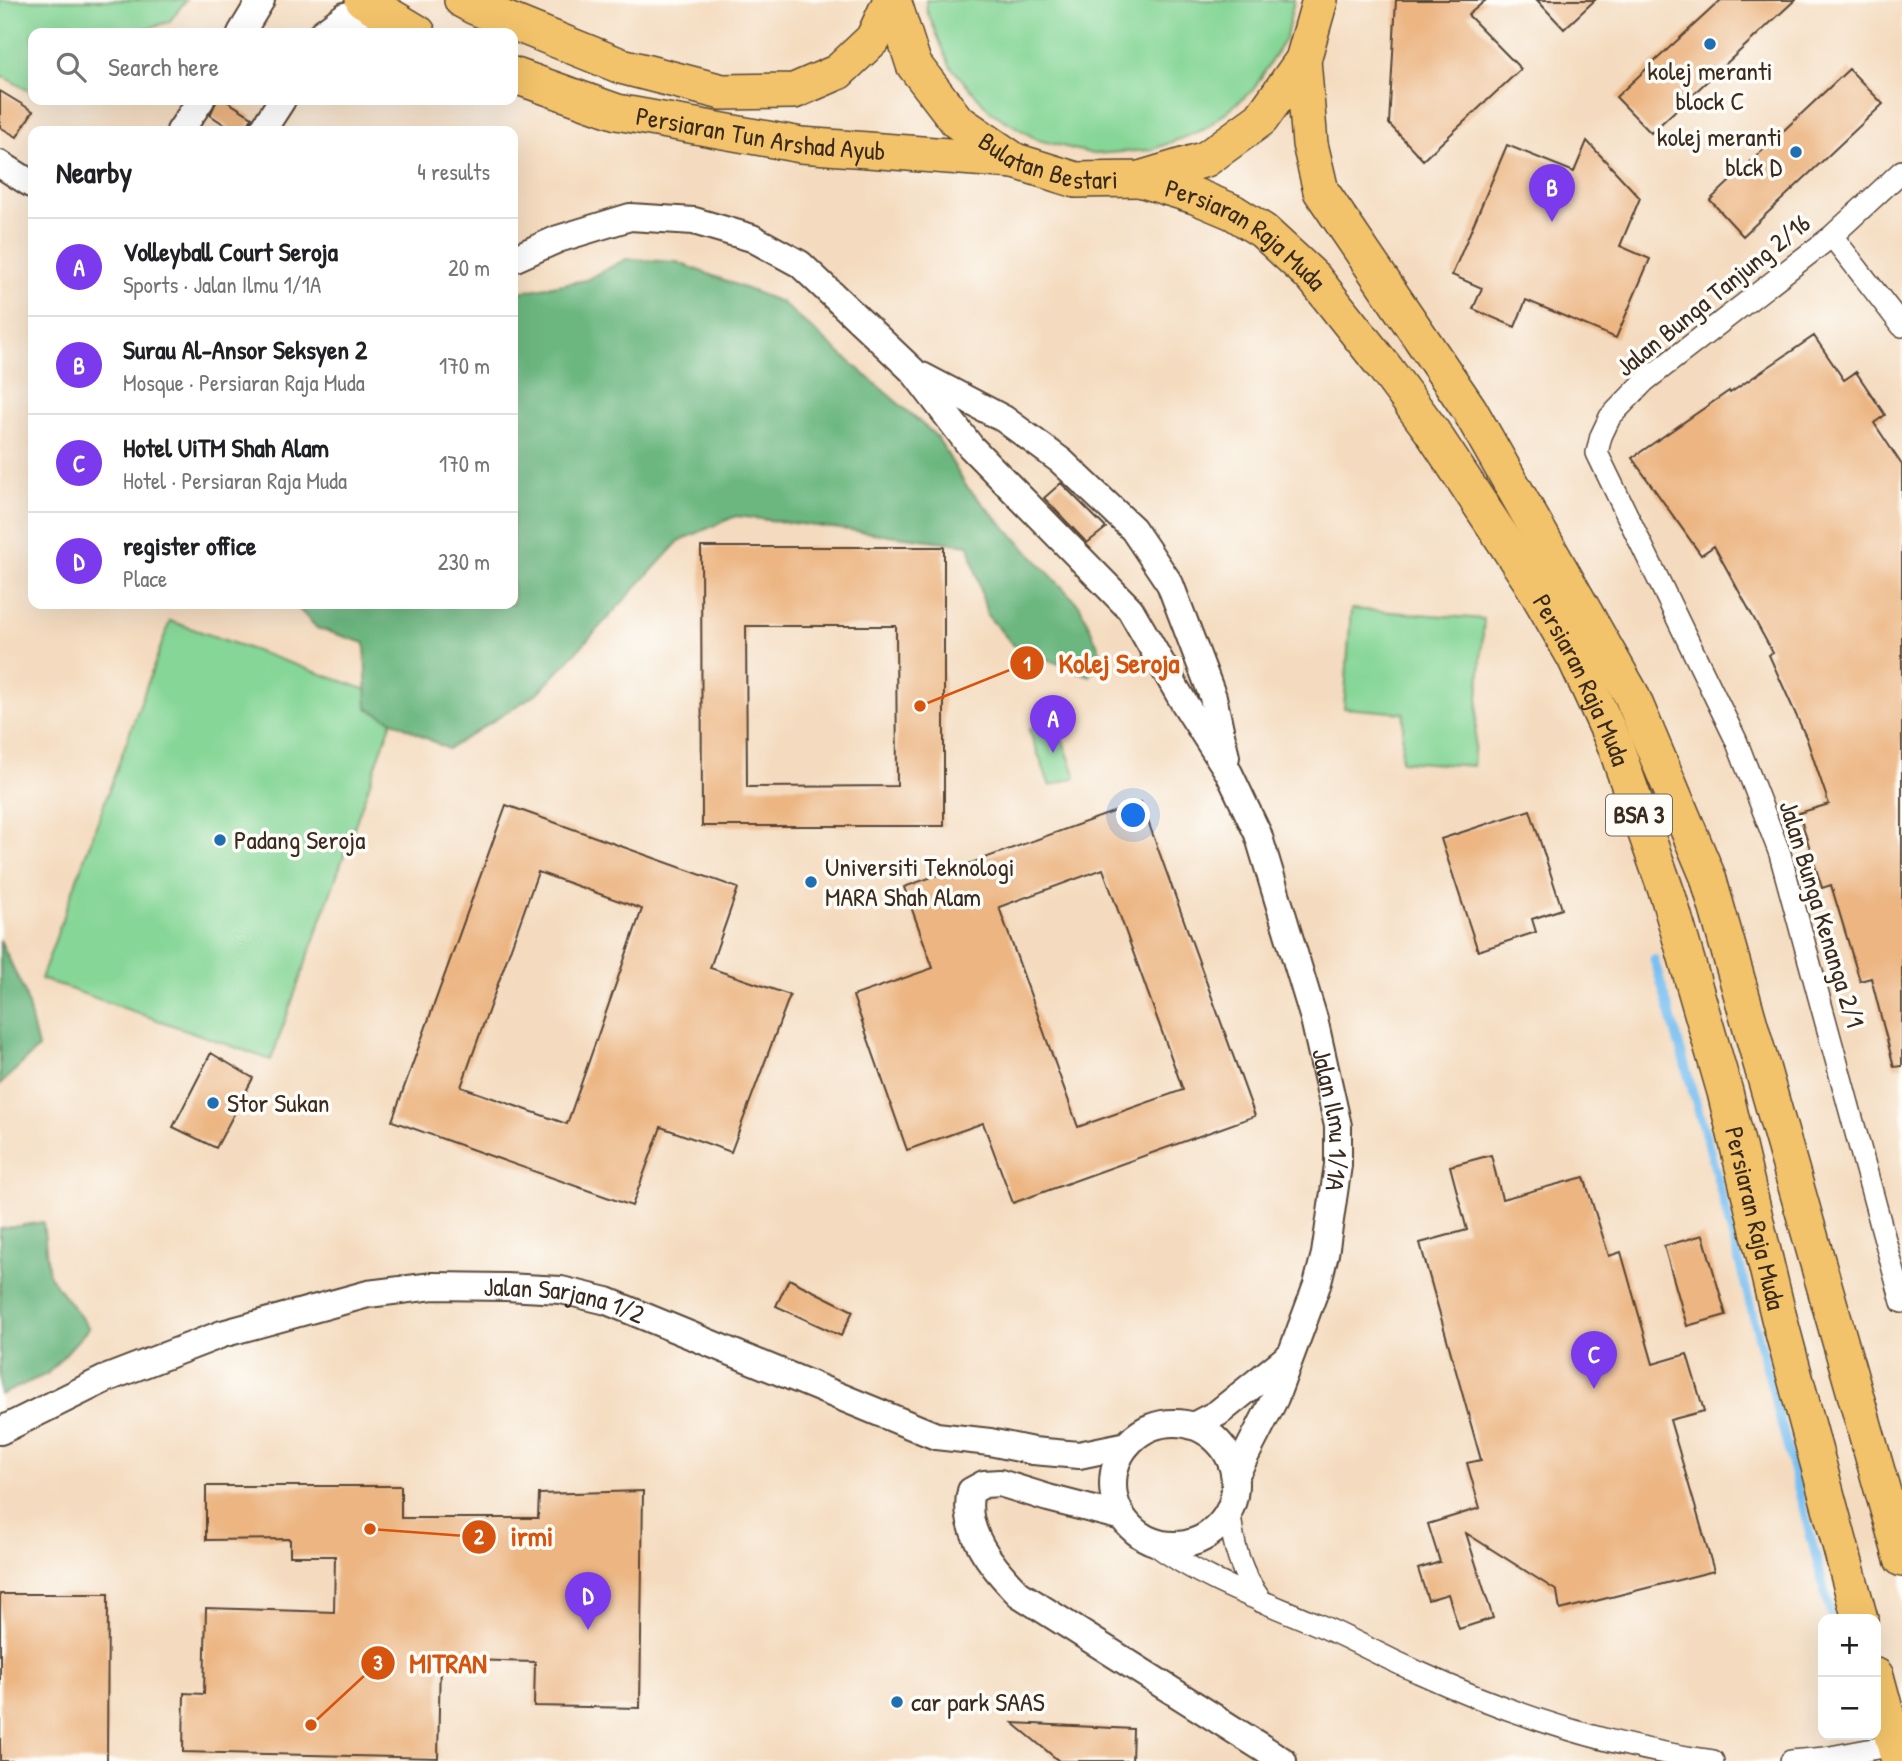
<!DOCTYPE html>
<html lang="en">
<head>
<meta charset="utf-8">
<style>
  :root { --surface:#fff; --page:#f6f6f6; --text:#202124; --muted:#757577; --line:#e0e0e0; --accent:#7c3aed }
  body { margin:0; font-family:"Patrick Hand",sans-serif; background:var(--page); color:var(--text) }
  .controls { position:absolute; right:21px; bottom:21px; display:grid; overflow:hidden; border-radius:14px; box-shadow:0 7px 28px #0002 }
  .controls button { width:63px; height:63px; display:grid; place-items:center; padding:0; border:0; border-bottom:2px solid var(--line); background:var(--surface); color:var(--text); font:35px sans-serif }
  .you { position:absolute; left:1134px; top:816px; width:24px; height:24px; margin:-18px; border:5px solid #fff; border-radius:50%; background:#1a73e8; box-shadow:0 0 0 10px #1a73e833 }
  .badge { display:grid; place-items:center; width:46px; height:46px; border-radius:50%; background:var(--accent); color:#fff; font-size:23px; font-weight:700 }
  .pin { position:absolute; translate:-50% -58px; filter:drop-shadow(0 2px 4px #0008) }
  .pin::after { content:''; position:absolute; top:37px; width:24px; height:21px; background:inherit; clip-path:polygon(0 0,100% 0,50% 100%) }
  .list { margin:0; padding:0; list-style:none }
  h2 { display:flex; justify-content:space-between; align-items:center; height:91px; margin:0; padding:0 28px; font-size:30px }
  h2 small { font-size:23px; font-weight:400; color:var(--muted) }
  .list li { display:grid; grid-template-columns:46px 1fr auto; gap:21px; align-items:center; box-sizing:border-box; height:98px; padding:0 28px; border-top:2px solid var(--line) }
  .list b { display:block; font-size:26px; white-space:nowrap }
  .list p { margin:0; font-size:23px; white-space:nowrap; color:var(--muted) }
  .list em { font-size:23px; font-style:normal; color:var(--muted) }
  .icon { flex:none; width:38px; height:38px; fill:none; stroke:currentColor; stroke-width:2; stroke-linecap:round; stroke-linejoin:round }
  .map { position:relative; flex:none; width:1902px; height:1761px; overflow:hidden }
  .search { position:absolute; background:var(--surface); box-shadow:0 7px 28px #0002; left:28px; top:28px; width:490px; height:77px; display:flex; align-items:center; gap:18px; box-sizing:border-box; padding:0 24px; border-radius:14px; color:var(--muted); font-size:26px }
  .panel { position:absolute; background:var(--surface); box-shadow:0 7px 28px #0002; left:28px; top:126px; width:490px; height:483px; border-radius:14px }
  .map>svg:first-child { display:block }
  .green { fill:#86d697; stroke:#60805a; stroke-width:2 }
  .forest { fill:#6cb780; stroke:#54704f; stroke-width:2 }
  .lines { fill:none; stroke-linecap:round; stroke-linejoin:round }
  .stream { stroke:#79c0f1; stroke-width:9 }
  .building { fill:#ecb582; fill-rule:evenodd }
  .minor-casing { stroke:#574536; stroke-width:24 }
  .tertiary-casing { stroke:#574536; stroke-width:30 }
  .primary-casing { stroke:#574536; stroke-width:38 }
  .minor { stroke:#fff; stroke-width:21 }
  .tertiary { stroke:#fff; stroke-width:26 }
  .primary { stroke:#f2c36a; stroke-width:35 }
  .poi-dot { fill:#1f6fb2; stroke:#fdfcf7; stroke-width:2.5 }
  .labels { text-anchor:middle; stroke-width:7; stroke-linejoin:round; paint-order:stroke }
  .shield { fill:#fdfcf7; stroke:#75695f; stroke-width:2 }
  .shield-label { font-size:24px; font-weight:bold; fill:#3b2a1e }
  .poi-label { font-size:26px; fill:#3b2a1e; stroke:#fdfcf7; text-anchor:start }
  .street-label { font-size:26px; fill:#3b2a1e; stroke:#fdfcf7 }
  .leader { fill:none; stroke:#d7540e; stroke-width:2.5 }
  .callout-dot { fill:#d7540e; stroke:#fdfcf7; stroke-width:2.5 }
  .mark-label { font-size:21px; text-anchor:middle; font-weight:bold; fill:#fff }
  .callout-label { font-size:28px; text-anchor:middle; font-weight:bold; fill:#d7540e; stroke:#fdfcf7; stroke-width:7; stroke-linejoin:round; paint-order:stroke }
</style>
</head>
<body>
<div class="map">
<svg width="1902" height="1761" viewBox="0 0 1902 1761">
  <rect width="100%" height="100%" fill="#fdfcf7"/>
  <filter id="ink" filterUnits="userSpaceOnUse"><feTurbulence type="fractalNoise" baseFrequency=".0143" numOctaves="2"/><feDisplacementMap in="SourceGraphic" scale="14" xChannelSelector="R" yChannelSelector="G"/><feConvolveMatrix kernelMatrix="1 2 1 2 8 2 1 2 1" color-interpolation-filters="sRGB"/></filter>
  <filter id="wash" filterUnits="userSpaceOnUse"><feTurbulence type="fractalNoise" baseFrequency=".00686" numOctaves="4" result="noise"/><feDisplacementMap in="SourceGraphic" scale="28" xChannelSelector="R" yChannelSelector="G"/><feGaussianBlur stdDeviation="1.57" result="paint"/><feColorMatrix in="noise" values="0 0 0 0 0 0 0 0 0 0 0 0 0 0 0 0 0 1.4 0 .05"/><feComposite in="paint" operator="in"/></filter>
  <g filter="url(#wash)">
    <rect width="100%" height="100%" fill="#f4dbbf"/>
    <path class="green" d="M0 0H186L169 22 129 33H33V93L0 75Z
      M926 0H1294L1286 37 1253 90 1205 129 1151 150 1093 154 1038 140 991 112 950 66 927 11Z
      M1351 609 1484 619 1473 766 1401 761 1404 713 1344 708Z
      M170 621 399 701 271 1060 41 979Z
      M1055 719 1076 777 1050 786 1029 729Z"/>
    <path class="forest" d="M626 259 677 262 781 302 937 437 966 486 1080 606 1101 653 1090 676 1015 647 987 615 969 545 736 516 679 541 539 692 448 749 367 708 365 643 317 628 294 604H513V293L586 280Z
      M0 940 25 993 38 1048 0 1085Z
      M43 1222 49 1276 89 1328 47 1374 0 1395V1229Z"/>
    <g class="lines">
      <path class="stream" d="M1654 959 1711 1154 1832 1619"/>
    </g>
    <g id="blocks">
      <path class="building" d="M1396 0H1486L1468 15 1521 69 1423 160 1389 124Z
        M1537 0H1595L1564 29Z
        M1721 0H1795L1651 133 1616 97Z
        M1849 69 1883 104 1743 236 1710 200Z
        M0 91 33 111 17 137 0 127Z
        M217 100H225L252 117 246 131H234L210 115Z
        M1587 141 1640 198 1620 246 1650 259 1616 338 1526 300 1515 327 1473 309 1482 288 1452 275 1507 145 1574 172Z
        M1814 336 1844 380 1856 372 1885 415 1874 423 1902 465V1066L1894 1067 1871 978 1860 981 1831 885 1822 888 1799 813 1829 804 1806 737 1769 655 1773 653 1714 546 1701 555 1632 458 1729 391 1730 393Z
        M1061 483 1106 528 1087 543 1044 498Z
        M701 547H944V826H702ZM746 626H896L897 786 747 787Z
        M1141 802 1255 1116 1013 1203 983 1123 907 1150 853 996 933 968 904 887ZM1103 869 1183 1090 1078 1127 999 907Z
        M506 805 738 888 710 968 790 995 731 1152 661 1127 632 1206 392 1121ZM538 872 642 909 567 1124 461 1087Z
        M1530 810 1562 909 1532 919 1536 932 1478 951 1441 839Z
        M211 1053 253 1078 216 1148 173 1127Z
        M1491 1155 1502 1199 1584 1177 1609 1256 1621 1252 1653 1364 1687 1354 1704 1411 1670 1420 1714 1571 1560 1610 1557 1591 1466 1533 1493 1618 1459 1629 1448 1594 1428 1600 1418 1569 1440 1562 1428 1524 1480 1508 1467 1463 1481 1460 1420 1243 1467 1230 1450 1166Z
        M1703 1235 1726 1315 1687 1326 1664 1246Z
        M789 1279 853 1311 841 1336 776 1306Z
        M206 1486H401V1518H538L539 1494 643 1491 640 1708 534 1706 535 1662 440 1659 438 1758 183 1752 184 1693 204 1694 206 1608 334 1612 335 1556H290V1539L206 1540Z
        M0 1594H108L107 1761H0Z
        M1013 1723 1133 1729 1132 1761H1059Z"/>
    </g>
  </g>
  <g filter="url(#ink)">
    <use href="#blocks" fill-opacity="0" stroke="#574536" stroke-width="2"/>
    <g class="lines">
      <g class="minor-casing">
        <path id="minor" d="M1902 171 1832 236 1645 381 1610 417 1601 436 1597 453 1736 740 1780 854 1902 1302
          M1832 236 1902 326
          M1230 1510C1232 1545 1241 1574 1262 1602
          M1150 1541C1202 1580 1263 1601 1321 1626 1354 1640 1385 1658 1418 1672 1512 1715 1611 1747 1713 1761
          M1791 1761 1825 1758 1894 1745"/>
      </g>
      <g class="tertiary-casing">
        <g id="tertiary">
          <path d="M241 33 261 0"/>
          <path d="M322 33 345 16 377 9"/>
          <path d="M180 131 201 100"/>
          <path d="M262 131 282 100"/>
          <path d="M0 164 33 185"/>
          <path id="s1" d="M513 259 558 239 630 217 694 221 752 238 800 264 913 371 971 447 1130 609 1183 701 1229 773 1258 834 1314 1019 1338 1126V1165L1325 1254 1317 1285 1275 1398 1235 1476"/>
          <path d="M922 376 1004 419 1061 461 1133 529 1170 584 1213 697 1226 757"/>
          <circle cx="1174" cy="1484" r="61"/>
          <path d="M1193 1426 1218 1413 1289 1356"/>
          <path id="s2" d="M0 1431 105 1379 222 1334 368 1294 433 1286 506 1287 561 1290 607 1301 936 1436 990 1442 1033 1451 1079 1455 1127 1445"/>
          <path d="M1122 1517 1048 1498 1000 1483 984 1484 971 1491C961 1530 993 1568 1019 1594L1283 1761"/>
        </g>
      </g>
      <g class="primary-casing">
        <g id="primary">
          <path d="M363 0 418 33"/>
          <path d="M462 0 475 7 621 66 722 92 794 91 838 72 873 39 891 0"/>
          <path id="s3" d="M893 0 914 65 957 121 1015 161 1076 180 1140 179 1206 159 1261 119 1303 60 1320 0"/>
          <path d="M1303 60 1310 144 1321 191 1469 409 1631 694 1708 877 1902 1559"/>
          <path id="s4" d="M513 75 617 112 801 145 1015 161"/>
          <path id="s5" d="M1140 179 1195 196 1233 212 1263 231 1314 278 1385 368 1431 430 1530 580 1575 658 1615 745 1669 899 1725 1092 1779 1318 1860 1619"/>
          <path d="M1876 1676 1899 1761"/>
        </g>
      </g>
      <use href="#minor" class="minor"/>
      <use href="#tertiary" class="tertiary"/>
      <use href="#primary" class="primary"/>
    </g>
  </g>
  <g class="poi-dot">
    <circle cx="1710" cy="44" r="7"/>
    <circle cx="1796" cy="152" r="7"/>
    <circle cx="220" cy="840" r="7"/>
    <circle cx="811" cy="882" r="7"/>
    <circle cx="213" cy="1103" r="7"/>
    <circle cx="897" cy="1702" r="7"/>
  </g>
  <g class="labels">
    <rect class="shield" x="1606" y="794.5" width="66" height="41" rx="5"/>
    <g class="shield-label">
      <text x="1639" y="823">BSA 3</text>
    </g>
    <g class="poi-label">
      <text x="1710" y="80" text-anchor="middle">kolej meranti<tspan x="1710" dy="30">block C</tspan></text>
      <text x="1782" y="146" text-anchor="end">kolej meranti<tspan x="1782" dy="30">blck D</tspan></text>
      <text x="234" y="849">Padang Seroja</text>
      <text x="825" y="876">Universiti Teknologi<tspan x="825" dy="30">MARA Shah Alam</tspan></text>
      <text x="227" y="1112">Stor Sukan</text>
      <text x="911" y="1711">car park SAAS</text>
    </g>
    <g class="street-label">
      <text dy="9" stroke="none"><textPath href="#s4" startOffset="256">Persiaran Tun Arshad Ayub</textPath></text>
      <text dy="9" stroke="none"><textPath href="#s3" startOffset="242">Bulatan Bestari</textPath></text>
      <text dy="9" stroke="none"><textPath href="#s5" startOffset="121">Persiaran Raja Muda</textPath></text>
      <text transform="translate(1713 295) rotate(-39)" y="9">Jalan Bunga Tanjung 2/16</text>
      <text dy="9" stroke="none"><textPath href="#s5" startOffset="688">Persiaran Raja Muda</textPath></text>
      <text transform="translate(1822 914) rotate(73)" y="9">Jalan Bunga Kenanga 2/1</text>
      <text dy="9" stroke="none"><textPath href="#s1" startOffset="1337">Jalan Ilmu 1/1A</textPath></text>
      <text dy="9" stroke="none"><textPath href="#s5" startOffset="1255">Persiaran Raja Muda</textPath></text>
      <text dy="9" stroke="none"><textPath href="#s2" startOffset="592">Jalan Sarjana 1/2</textPath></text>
    </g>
  </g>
  <path class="leader" d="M920 706L1027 663M370 1529L479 1537M311 1725L378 1663"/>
  <g class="callout-dot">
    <circle cx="920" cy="706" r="7"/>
    <circle cx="370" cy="1529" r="7"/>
    <circle cx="311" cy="1725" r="7"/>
    <circle cx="1027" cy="663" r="18"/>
    <circle cx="479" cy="1537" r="18"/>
    <circle cx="378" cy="1663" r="18"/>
  </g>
  <g class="mark-label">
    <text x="1027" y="671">1</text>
    <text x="479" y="1544">2</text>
    <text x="378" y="1670">3</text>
  </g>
  <g class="callout-label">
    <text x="1119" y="673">Kolej Seroja</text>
    <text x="532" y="1546">irmi</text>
    <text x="448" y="1673">MITRAN</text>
  </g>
</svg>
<div class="controls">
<button>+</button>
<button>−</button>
</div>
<div class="you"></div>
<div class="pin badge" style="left:1053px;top:753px">A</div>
<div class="pin badge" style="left:1552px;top:222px">B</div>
<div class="pin badge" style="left:1594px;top:1389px">C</div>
<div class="pin badge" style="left:588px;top:1630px">D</div>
<div class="search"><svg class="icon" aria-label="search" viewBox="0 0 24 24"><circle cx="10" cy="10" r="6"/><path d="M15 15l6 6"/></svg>Search here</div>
<section class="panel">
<h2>Nearby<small>4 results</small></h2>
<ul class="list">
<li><span class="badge">A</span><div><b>Volleyball Court Seroja</b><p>Sports · Jalan Ilmu 1/1A</p></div><em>20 m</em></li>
<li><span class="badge">B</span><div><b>Surau Al-Ansor Seksyen 2</b><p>Mosque · Persiaran Raja Muda</p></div><em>170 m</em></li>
<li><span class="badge">C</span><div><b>Hotel UiTM Shah Alam</b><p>Hotel · Persiaran Raja Muda</p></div><em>170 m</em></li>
<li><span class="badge">D</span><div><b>register office</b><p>Place</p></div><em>230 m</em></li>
</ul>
</section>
</div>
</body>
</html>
